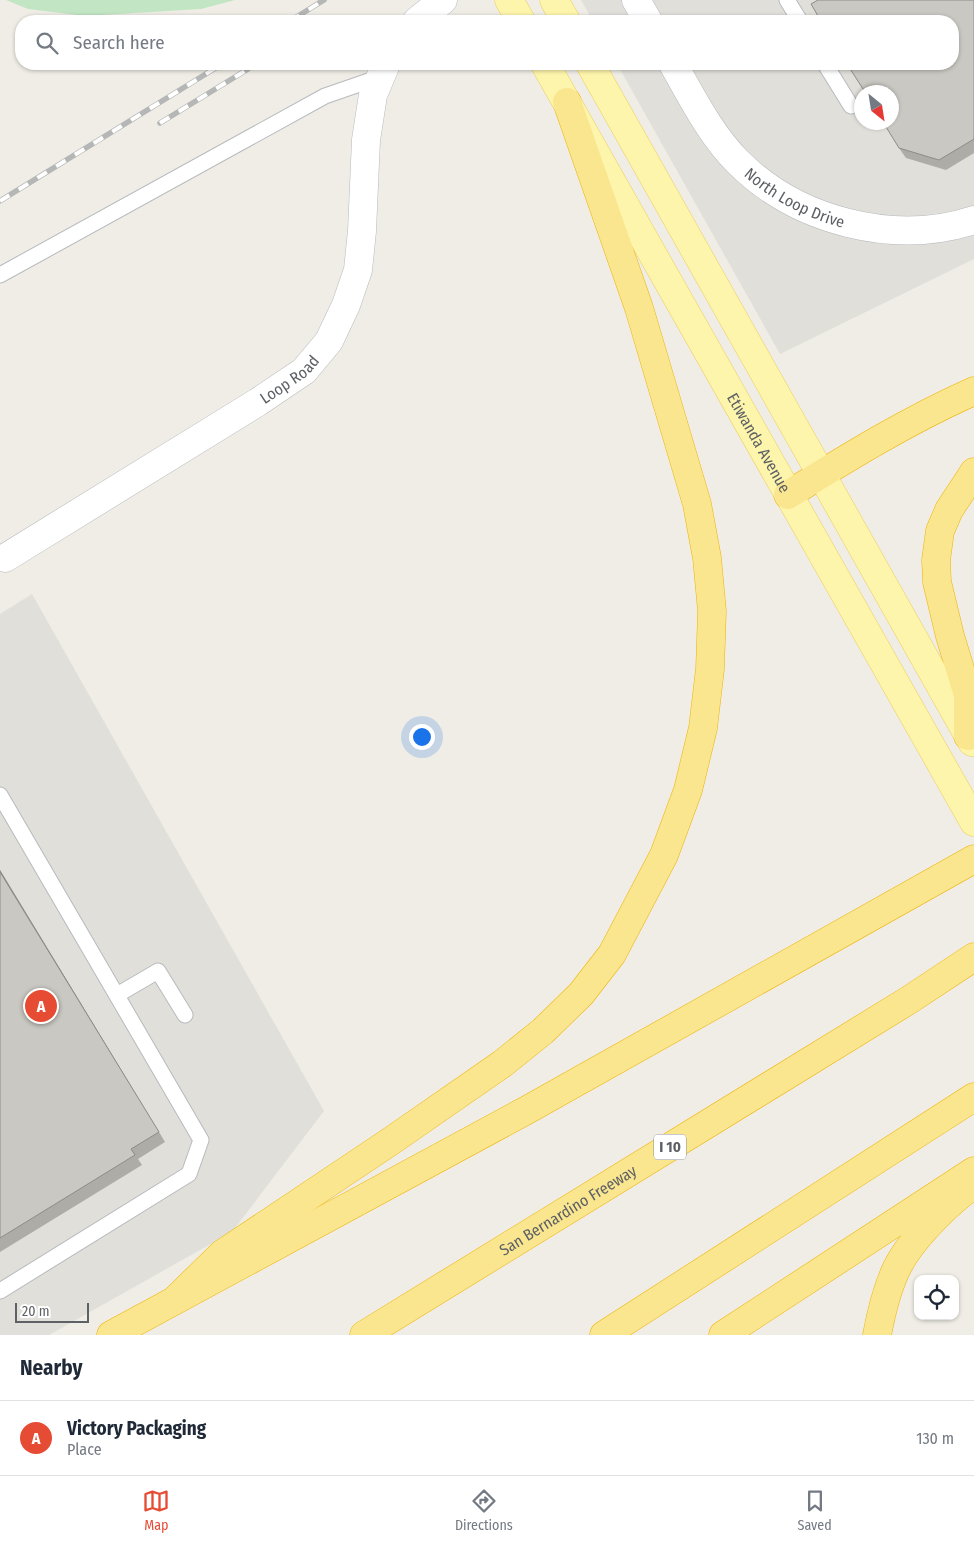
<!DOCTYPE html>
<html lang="en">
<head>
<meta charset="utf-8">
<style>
  :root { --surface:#fff; --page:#f2f2f3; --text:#1f2937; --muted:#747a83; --line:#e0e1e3; --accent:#e64c34 }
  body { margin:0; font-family:"Fira Sans Condensed",sans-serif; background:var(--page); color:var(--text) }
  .controls { position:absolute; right:15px; bottom:15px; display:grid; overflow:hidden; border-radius:10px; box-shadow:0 1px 4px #0004 }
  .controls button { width:45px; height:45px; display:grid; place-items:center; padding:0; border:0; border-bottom:1px solid var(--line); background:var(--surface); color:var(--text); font:25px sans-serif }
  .compass { position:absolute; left:854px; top:85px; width:45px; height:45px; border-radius:50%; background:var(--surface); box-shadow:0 1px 4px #0004; rotate:150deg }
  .scale { position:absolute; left:15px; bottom:12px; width:74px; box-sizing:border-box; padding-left:5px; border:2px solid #5d6065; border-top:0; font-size:14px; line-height:18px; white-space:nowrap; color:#5d6065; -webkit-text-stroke:4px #fff; paint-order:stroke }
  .you { position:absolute; left:421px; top:736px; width:18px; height:18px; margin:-12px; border:4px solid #fff; border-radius:50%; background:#1a73e8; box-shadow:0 0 0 8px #1a73e833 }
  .badge { display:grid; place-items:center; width:32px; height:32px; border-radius:50%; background:var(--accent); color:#fff; font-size:16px; font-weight:700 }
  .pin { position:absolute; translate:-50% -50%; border:2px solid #fff; box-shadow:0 1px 5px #0006 }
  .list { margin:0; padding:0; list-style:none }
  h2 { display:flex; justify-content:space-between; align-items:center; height:65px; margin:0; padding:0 20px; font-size:21px }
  h2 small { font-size:16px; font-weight:400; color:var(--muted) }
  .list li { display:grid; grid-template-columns:32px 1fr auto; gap:15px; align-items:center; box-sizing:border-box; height:75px; padding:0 20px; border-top:1px solid var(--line) }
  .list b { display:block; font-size:19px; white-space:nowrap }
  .list p { margin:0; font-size:16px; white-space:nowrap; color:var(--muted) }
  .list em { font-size:16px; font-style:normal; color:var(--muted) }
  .icon { flex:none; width:28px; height:28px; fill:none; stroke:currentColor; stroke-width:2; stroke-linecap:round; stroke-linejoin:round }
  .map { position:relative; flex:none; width:974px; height:1335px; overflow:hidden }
  .search { position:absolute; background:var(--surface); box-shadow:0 1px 4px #0004; left:15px; right:15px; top:15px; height:55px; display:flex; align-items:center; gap:12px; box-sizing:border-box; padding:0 18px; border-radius:20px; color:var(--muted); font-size:19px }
  .sheet { height:140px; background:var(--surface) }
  nav { display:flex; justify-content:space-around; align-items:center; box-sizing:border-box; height:70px; border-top:1px solid var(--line); background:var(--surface); font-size:14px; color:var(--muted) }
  nav a { display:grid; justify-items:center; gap:2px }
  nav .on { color:var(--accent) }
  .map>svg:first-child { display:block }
  .industrial { fill:#e0dfd9; fill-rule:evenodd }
  .green { fill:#c2e6c4 }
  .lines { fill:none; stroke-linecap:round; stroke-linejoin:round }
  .lane-casing { stroke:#b7babe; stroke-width:17 }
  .street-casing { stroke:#b7babe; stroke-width:29 }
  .primary-casing { stroke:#eece5e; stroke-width:29 }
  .highway-casing { stroke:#eeb305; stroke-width:29 }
  .lane { stroke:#fff; stroke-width:15 }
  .street { stroke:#fff; stroke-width:28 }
  .primary { stroke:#fdf5ab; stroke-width:28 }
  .highway { stroke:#fbe690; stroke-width:28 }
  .rail-casing { stroke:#b5b6b6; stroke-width:5.5 }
  .rail { stroke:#fff; stroke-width:4; stroke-dasharray:11; stroke-linecap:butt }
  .wall { fill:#aeaca7 }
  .shaded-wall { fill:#8d8c88 }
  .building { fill:#cac8c2; stroke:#8d8c88 }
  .labels { text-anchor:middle; stroke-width:5; stroke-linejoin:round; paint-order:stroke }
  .shield { fill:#fff; stroke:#8e9093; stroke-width:1 }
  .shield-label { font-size:15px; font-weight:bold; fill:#5d6065 }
  .street-label { font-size:16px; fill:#5d6065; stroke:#fff }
</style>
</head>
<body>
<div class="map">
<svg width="974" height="1335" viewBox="0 0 974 1335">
  <rect width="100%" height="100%" fill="#efede5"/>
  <path class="industrial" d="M581 0H974V259L780 354 617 64H953V21H593ZM862 92H892V122H862Z
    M32 594 324 1111 232 1232 49 1335H0V614Z"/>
  <path class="green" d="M6 0H235L201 9 85 16 28 9Z"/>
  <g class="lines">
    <g class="lane-casing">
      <path id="lane" d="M787 0 800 21
        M825 64 851 106
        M0 275 325 96 380 77
        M0 795 201 1140 189 1174 0 1291
        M117 995 158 971 185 1015"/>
    </g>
    <g class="street-casing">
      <g id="street">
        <path d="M636 0 648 21"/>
        <path d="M417 21 443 0"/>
        <path id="s1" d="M673 64C692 97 710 134 738 162 797 221 893 246 974 220"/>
        <path id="s2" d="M5 558 258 402 304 371 329 341 346 305 358 270 362 231 366 140 373 95 386 64"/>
      </g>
    </g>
    <g class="primary-casing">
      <g id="primary">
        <path d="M509 0 521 21"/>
        <path d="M554 0 566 21"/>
        <path id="s3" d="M545 64 974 822"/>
        <path d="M590 64 972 742"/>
      </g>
    </g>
    <g class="highway-casing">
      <g id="highway">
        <path d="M788 495C848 457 909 420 974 391"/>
        <path d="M968 736V695L950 636 937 582 936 560 940 531 949 510 974 472"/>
        <path d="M176 1299 222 1254 391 1141 502 1064 543 1031 581 994 612 954 664 855 688 790 703 728 710 669 712 611 707 558 697 504 639 308 567 102"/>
        <path d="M111 1335 527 1110 974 859"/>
        <path id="s4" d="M364 1335 909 1000 974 957"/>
        <path d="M604 1335 974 1097"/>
        <path d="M723 1335 974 1171"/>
        <path d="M877 1335C881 1314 886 1292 895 1272 907 1244 941 1210 965 1191"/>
      </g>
    </g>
    <use href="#lane" class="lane"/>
    <use href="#street" class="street"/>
    <use href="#primary" class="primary"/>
    <use href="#highway" class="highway"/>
    <g class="rail-casing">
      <path id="rail" d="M290 21 324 0
        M160 123 248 69
        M0 201 222 64"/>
    </g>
    <use href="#rail" class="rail"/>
  </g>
  <path class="wall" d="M974 0V153L946 170 906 158 899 148Z
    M0 870 165 1142 138 1159 142 1165 0 1252Z"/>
  <path class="shaded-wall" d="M0 870 165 1142 159 1132 0 872Z"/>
  <path class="building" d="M818 0H974V139L939 160 899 148 883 122H892V92H865L847 64H953V21H821L811 4Z
    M0 872 159 1132 131 1149 135 1155 0 1238Z"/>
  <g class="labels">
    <rect class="shield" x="654" y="1134.5" width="32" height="25" rx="4"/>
    <g class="shield-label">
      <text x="670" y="1152">I 10</text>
    </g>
    <g class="street-label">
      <text dy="6" stroke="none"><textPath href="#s1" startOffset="186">North Loop Drive</textPath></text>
      <text dy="6" stroke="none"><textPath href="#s2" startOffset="336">Loop Road</textPath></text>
      <text dy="6" stroke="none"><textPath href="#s3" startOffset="435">Etiwanda Avenue</textPath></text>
      <text dy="6" stroke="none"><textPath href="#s4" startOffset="239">San Bernardino Freeway</textPath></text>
    </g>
  </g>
</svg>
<div class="controls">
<button><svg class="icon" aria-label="locate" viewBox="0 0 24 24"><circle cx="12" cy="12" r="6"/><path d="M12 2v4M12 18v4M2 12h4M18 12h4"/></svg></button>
</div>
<svg class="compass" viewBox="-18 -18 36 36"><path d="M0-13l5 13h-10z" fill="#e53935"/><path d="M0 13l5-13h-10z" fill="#747a83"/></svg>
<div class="scale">20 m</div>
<div class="you"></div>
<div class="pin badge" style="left:41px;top:1006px">A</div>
<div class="search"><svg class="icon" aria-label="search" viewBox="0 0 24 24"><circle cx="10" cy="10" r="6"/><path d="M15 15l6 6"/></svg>Search here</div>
</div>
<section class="sheet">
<h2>Nearby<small></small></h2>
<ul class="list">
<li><span class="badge">A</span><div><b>Victory Packaging</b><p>Place</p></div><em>130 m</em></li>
</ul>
</section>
<nav>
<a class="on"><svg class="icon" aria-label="map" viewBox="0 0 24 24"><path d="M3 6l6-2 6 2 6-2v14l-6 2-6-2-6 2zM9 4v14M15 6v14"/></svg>Map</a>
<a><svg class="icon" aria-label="directions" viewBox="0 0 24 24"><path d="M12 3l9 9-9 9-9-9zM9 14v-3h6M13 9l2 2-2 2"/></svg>Directions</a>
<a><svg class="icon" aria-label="saved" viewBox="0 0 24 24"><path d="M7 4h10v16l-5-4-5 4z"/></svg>Saved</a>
</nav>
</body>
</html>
